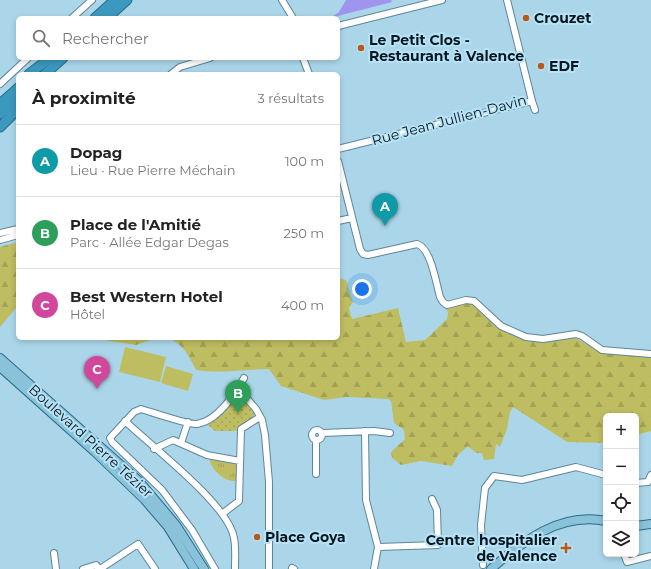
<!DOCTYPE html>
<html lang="fr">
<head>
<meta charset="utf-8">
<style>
  :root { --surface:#fff; --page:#f6f6f6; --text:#222; --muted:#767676; --line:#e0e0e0; --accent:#b95819 }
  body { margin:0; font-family:Montserrat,sans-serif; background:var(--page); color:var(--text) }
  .controls { position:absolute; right:12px; bottom:12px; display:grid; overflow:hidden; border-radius:6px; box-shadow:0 2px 6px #0003 }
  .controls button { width:36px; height:36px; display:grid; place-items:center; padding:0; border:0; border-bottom:1px solid var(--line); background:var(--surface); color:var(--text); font:20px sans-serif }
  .you { position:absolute; left:362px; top:289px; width:14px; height:14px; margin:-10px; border:3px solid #fff; border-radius:50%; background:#1a73e8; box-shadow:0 0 0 6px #1a73e833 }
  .badge { display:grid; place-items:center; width:26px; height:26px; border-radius:50%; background:var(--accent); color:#fff; font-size:13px; font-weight:700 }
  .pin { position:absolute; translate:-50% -33px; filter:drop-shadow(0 1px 2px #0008) }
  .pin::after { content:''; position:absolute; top:21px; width:14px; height:12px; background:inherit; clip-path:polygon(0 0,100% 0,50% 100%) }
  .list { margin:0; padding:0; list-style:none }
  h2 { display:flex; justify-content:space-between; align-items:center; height:52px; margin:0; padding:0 16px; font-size:17px }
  h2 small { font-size:13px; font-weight:400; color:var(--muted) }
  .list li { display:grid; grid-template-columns:26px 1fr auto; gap:12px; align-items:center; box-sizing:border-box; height:72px; padding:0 16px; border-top:1px solid var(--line) }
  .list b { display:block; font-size:15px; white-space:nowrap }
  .list p { margin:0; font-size:13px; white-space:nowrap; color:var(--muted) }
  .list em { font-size:13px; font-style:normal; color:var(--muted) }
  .icon { flex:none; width:22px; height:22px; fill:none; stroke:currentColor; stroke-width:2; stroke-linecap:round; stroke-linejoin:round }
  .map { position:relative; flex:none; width:651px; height:569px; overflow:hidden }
  .search { position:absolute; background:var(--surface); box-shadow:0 2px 6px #0003; left:16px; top:16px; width:324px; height:44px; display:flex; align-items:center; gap:10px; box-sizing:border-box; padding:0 14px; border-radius:6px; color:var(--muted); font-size:15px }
  .panel { position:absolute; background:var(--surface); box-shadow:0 2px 6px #0003; left:16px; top:72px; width:324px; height:268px; border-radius:6px }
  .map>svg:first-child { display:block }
  .grass { fill:url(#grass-tufts) }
  .forest { fill:url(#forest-firs) }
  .park { fill:url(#park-dots) }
  .garden { fill:#bfbd61 }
  .water { fill:#9f95ee }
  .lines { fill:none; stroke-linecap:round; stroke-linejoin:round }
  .minor-casing { stroke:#5e8699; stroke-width:8 }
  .major-casing { stroke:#296c87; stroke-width:10 }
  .highway-casing { stroke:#296c87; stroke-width:11 }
  .minor { stroke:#fff; stroke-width:6 }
  .major { stroke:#89c2d9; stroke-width:8 }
  .highway { stroke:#3b99bf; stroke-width:9 }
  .poi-dot { fill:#b95819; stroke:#b8e3f7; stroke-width:1.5 }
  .labels { text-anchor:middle; stroke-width:4; stroke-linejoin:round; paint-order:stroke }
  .poi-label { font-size:14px; font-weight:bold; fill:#07171f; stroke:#b8e3f7; text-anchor:start }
  .street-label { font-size:14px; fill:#07171f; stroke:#b8e3f7 }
</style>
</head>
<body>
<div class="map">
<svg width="651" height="569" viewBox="0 0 651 569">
  <defs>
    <pattern id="grass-tufts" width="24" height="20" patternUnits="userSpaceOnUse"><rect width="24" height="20" fill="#bfbd61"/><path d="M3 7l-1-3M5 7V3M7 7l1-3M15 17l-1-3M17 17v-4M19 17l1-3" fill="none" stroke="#a3a254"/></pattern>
    <pattern id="forest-firs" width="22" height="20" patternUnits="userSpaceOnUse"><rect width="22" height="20" fill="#bfbd61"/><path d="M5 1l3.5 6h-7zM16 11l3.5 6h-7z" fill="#a3a254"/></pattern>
    <pattern id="park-dots" width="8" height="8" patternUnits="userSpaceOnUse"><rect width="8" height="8" fill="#bfbd61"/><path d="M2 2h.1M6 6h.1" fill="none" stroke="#a3a254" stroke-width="1.8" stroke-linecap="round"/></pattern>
  </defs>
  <rect width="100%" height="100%" fill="#abd6ea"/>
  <path class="grass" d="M209 459 235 464 237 467V481C223 482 213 471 209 459Z"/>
  <path class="forest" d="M18 242V309L16 308 0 327V247Z
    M338 278 346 280 353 302 349 308 352 319 398 308 406 342 425 340 447 319 448 313 446 308 468 302 472 303 510 333 520 337 529 340 572 336 596 349 651 356V431L636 435V416H606V443L567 442 513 407 510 412 507 429 500 447 496 444 494 459 484 460 482 453H476L468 446 458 455 452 466 421 461 401 465 392 458 391 452 405 439 404 430 394 423 391 401 388 399 347 397 324 400 281 386 269 369C244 369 220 374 196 370 189 356 183 344 168 338H338Z
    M92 338H156L136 345Z"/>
  <path class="park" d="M237 396 243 397 254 413 253 418 238 427 236 431H215L208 425 222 414Z"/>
  <path class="garden" d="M125 347 166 357 160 382 119 372Z
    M166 366 193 374 188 391 161 383Z"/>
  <path class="water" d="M346 0H391L392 2 330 18 339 12Z"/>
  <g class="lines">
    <g class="minor-casing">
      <path id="minor" d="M282 0 293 18
        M72 18 92 0
        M338 26 442 0
        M303 58 309 74
        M171 74 180 67 210 58
        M0 84 28 58
        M532 101 535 110
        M338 149 532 101 507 0
        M338 161 360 249 363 254 368 255 417 244C431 248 436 283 440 297L443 302 447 305 466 300 474 301 501 326 526 337 543 339 576 334 582 336 602 350 651 354
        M338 221 352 218
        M0 233 18 229
        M0 240 18 235
        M238 388 256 409 262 420 265 435 269 482V569
        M125 421C151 446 229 505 234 538 236 548 235 559 235 569
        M312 435a5 5 0 1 1 10 0a5 5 0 1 1-10 0Z
        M365 431 366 500 378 547 374 569
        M322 433 374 431 390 433
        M316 440V474
        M181 443 188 422
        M154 449 173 440 207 455 240 461
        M636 483 648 482 651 475
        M222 514 239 501 241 429 260 417
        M378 547 438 545 437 510 432 499
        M54 553 56 569
        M624 554 627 562 651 556
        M483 565 481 525 485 488 494 476 522 480 576 467 606 475
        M292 568 294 569
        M83 569 96 565 99 569
        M100 569 138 544 155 569
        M215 569 192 530 162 490 112 442 110 438 134 412 141 409C151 412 189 425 197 424 217 421 235 394 244 378"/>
    </g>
    <g class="major-casing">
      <path id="major" d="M0 358 139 481 176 525 204 569
        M0 367 95 452 144 499 168 527 194 569
        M636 526 651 524
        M491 569C523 541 560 512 606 521"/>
    </g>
    <g class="highway-casing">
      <path id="highway" d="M95 18 115 0
        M107 18 127 0
        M29 74 50 58
        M45 74 63 58
        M0 104 18 88
        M0 114 18 98
        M0 127 18 109"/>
    </g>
    <use href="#minor" class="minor"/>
    <use href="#major" class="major"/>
    <use href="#highway" class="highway"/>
  </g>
  <g class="poi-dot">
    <circle cx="526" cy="18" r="4"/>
    <circle cx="361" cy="48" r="4"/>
    <circle cx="541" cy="66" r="4"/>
    <circle cx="257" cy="537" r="4"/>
    <path d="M564 542h4v4h4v4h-4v4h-4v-4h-4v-4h4z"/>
  </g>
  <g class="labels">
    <g class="poi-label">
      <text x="534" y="23">Crouzet</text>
      <text x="369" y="45">Le Petit Clos -<tspan x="369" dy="16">Restaurant à Valence</tspan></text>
      <text x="549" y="71">EDF</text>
      <text x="265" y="542">Place Goya</text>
      <text x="557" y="545" text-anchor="end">Centre hospitalier<tspan x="557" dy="16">de Valence</tspan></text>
    </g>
    <g class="street-label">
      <text transform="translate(449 120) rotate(-15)" y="5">Rue Jean Jullien-Davin</text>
      <text transform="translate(91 441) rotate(42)" y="5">Boulevard Pierre Tézier</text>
    </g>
  </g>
</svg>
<div class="controls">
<button>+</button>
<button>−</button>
<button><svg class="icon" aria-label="locate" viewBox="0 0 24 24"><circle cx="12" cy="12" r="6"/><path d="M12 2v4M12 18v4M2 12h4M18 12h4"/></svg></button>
<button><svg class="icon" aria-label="layers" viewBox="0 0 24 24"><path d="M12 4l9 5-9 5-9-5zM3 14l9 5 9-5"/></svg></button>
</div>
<div class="you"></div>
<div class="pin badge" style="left:385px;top:226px;background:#0f9aa8">A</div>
<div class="pin badge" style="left:238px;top:413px;background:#2e9e5b">B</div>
<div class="pin badge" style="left:97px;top:389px;background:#d1479c">C</div>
<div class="search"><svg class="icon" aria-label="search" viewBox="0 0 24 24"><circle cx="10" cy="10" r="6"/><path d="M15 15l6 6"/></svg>Rechercher</div>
<section class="panel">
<h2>À proximité<small>3 résultats</small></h2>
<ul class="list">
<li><span class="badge" style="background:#0f9aa8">A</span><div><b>Dopag</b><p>Lieu · Rue Pierre Méchain</p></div><em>100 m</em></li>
<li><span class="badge" style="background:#2e9e5b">B</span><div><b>Place de l'Amitié</b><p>Parc · Allée Edgar Degas</p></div><em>250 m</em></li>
<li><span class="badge" style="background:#d1479c">C</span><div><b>Best Western Hotel</b><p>Hôtel</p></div><em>400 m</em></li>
</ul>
</section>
</div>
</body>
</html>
